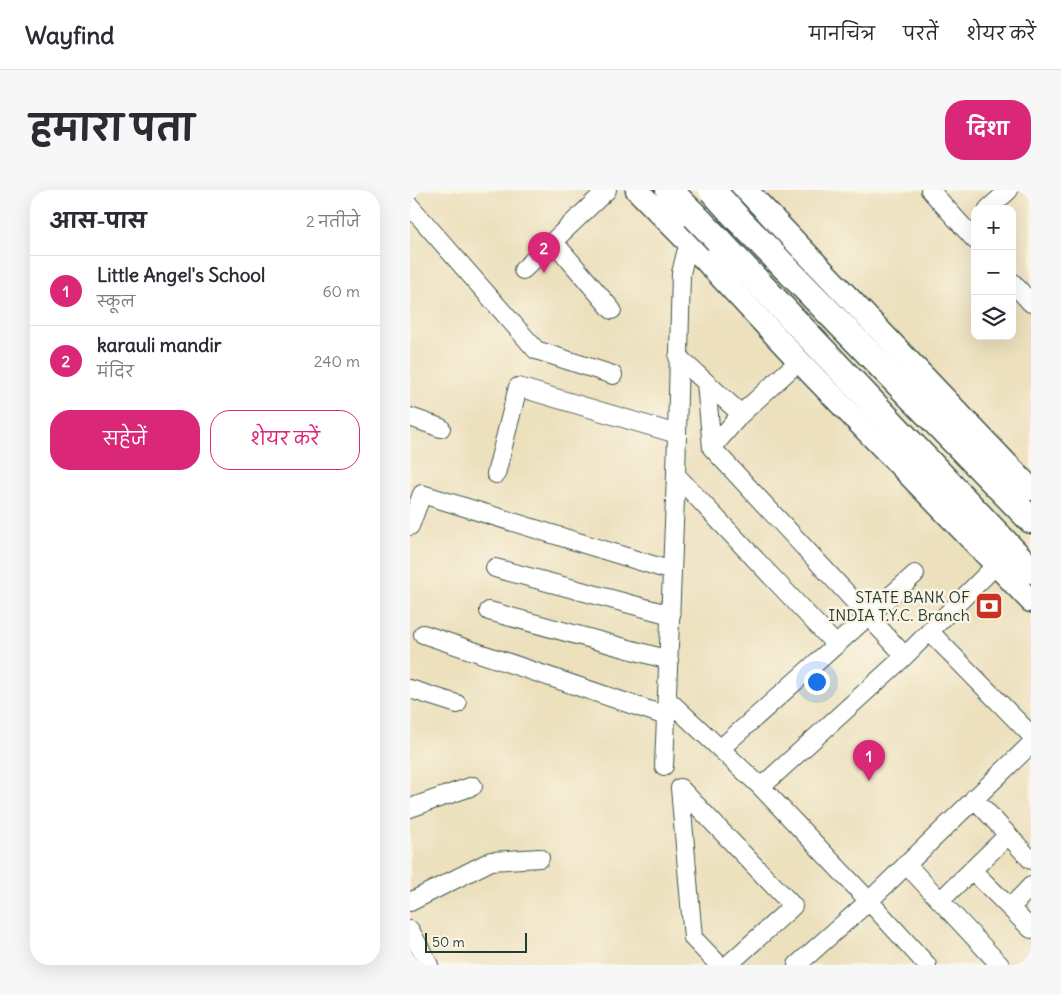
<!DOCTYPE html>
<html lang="hi">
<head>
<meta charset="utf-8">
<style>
  :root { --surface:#fff; --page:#f7f7f7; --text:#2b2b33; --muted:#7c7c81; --line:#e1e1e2; --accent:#db2777 }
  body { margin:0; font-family:Delius,"Playpen Sans Deva",sans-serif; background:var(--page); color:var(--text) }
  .controls { position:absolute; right:15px; top:15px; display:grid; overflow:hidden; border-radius:10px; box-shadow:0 5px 20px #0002 }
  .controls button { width:45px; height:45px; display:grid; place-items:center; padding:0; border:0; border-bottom:1px solid var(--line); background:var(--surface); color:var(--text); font:25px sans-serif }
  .scale { position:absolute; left:15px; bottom:12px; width:102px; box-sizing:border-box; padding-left:5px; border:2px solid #1f3d34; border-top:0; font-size:14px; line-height:18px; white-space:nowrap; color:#1f3d34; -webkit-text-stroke:4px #fcf5e5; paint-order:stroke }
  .you { position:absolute; left:406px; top:491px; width:18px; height:18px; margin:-12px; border:4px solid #fff; border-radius:50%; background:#1a73e8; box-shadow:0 0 0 8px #1a73e833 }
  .badge { display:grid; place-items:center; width:32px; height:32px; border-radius:50%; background:var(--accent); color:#fff; font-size:16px; font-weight:700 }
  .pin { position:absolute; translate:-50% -41px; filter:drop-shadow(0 1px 2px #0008) }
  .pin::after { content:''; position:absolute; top:26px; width:18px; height:15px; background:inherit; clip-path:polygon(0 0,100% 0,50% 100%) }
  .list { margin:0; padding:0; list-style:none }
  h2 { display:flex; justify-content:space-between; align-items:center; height:65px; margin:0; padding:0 20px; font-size:21px }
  h2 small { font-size:16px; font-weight:400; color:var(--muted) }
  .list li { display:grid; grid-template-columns:32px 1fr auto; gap:15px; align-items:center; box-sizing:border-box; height:70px; padding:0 20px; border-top:1px solid var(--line) }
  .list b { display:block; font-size:19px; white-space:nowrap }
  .list p { margin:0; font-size:16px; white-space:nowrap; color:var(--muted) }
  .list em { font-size:16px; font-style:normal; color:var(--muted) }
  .actions { display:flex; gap:10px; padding:15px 20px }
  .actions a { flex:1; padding:11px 0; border:1px solid var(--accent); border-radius:20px; text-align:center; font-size:18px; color:var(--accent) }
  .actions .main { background:var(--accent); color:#fff }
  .icon { flex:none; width:28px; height:28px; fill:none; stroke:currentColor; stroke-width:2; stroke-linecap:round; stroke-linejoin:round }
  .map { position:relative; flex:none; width:621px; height:775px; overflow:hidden; border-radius:20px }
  header { display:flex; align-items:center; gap:30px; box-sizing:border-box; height:70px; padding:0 25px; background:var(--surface); border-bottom:1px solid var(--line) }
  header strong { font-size:24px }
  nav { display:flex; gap:28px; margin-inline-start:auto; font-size:18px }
  .intro { display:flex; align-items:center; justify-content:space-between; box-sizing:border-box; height:120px; padding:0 30px }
  h1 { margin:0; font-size:35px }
  .button { padding:12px 22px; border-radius:20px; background:var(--accent); color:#fff; font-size:18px; font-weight:700 }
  main { display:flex; gap:30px; padding:0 30px }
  aside { flex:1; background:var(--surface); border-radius:20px; box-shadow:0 5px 20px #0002 }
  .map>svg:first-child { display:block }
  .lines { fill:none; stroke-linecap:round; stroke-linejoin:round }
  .minor-casing { stroke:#3e5549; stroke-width:20 }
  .major-casing { stroke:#3e5549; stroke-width:25 }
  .highway-casing { stroke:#3e5549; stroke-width:29 }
  .minor { stroke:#fff; stroke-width:18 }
  .major { stroke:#fff; stroke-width:22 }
  .highway { stroke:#fff; stroke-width:26 }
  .highway-bridge-casing { stroke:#3e5549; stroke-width:29; stroke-linecap:butt }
  .highway-bridge { stroke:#fff; stroke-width:26 }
  .labels { text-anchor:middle; stroke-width:5; stroke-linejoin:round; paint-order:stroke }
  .poi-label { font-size:16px; fill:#1f3d34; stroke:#fcf5e5; text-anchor:end }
</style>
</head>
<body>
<header>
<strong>Wayfind</strong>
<nav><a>मानचित्र</a><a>परतें</a><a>शेयर करें</a></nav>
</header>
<div class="intro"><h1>हमारा पता</h1><a class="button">दिशा</a></div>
<main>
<aside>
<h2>आस-पास<small>2 नतीजे</small></h2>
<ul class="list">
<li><span class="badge">1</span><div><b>Little Angel's School</b><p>स्कूल</p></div><em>60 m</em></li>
<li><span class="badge">2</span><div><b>karauli mandir</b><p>मंदिर</p></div><em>240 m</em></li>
</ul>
<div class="actions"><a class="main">सहेजें</a><a>शेयर करें</a></div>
</aside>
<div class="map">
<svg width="621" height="775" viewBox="0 0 621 775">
  <rect width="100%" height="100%" fill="#fcf5e5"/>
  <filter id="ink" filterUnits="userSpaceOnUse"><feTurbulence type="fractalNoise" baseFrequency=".02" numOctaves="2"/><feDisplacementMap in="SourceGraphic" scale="10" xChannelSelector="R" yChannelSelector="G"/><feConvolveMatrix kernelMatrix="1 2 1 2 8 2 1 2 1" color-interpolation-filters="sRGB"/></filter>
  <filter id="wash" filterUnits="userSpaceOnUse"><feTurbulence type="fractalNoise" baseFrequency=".0096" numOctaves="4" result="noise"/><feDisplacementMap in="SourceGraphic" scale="20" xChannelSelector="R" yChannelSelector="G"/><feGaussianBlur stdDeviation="1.12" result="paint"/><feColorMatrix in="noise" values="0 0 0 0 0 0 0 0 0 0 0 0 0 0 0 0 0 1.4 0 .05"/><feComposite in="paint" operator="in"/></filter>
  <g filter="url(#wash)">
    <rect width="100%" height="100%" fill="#ece0bd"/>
  </g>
  <g filter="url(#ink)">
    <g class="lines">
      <g class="minor-casing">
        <path id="minor" d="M520 0 565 50
          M0 16 126 160 203 185
          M578 19 599 0
          M144 52 202 120
          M113 80 197 0
          M602 92 621 113
          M268 167 331 224 389 171
          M296 193 302 258 495 466
          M0 227 31 238
          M302 258 331 224
          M86 284 108 197 267 244
          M266 285 426 455
          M0 336 12 304 262 381
          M85 378 261 425
          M79 421 259 470
          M520 442 621 545
          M13 444 256 526
          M0 499 47 514
          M257 509 351 597 459 711 517 775
          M310 559 505 384
          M254 576 266 285 271 83 276 63 281 55 322 0
          M351 597 495 466 586 375
          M270 598 383 716 318 775
          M270 598 283 748 309 775
          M564 608 621 670
          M0 618 63 596
          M496 674 590 775
          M562 680 621 739
          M530 711 598 645
          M0 712 81 671 130 668
          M601 717 621 696
          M0 740 19 775
          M387 775 459 711 621 554"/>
      </g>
      <g class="major-casing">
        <path id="major" d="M227 0 281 55 389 171 621 411
          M336 0 621 299"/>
      </g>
      <g class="highway-casing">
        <path id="highway" d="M259 0 285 26
          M329 30 621 330
          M308 50 621 380"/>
      </g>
      <use href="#minor" class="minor"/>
      <use href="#major" class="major"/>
      <use href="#highway" class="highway"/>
      <g class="highway-bridge-casing">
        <path id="highway-bridge" d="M302 0 329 30
          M285 26 308 50"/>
      </g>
      <use href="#highway-bridge" class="highway-bridge"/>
    </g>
  </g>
  <defs>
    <g id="bank-square" transform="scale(1.4375)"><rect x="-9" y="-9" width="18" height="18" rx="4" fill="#c8321e" stroke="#fcf5e5"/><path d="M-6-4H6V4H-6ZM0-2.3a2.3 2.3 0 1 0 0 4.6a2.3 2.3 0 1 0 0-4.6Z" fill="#fff"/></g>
  </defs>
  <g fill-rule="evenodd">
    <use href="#bank-square" x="579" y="416"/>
  </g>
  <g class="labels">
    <g class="poi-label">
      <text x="560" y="413">STATE BANK OF<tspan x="560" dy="18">INDIA T.Y.C. Branch</tspan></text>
    </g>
  </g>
</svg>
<div class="controls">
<button>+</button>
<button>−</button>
<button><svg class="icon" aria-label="layers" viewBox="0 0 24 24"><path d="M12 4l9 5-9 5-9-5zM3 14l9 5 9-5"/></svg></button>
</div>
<div class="scale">50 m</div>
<div class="you"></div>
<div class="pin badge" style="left:459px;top:591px">1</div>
<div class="pin badge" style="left:134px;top:83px">2</div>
</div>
</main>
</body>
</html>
